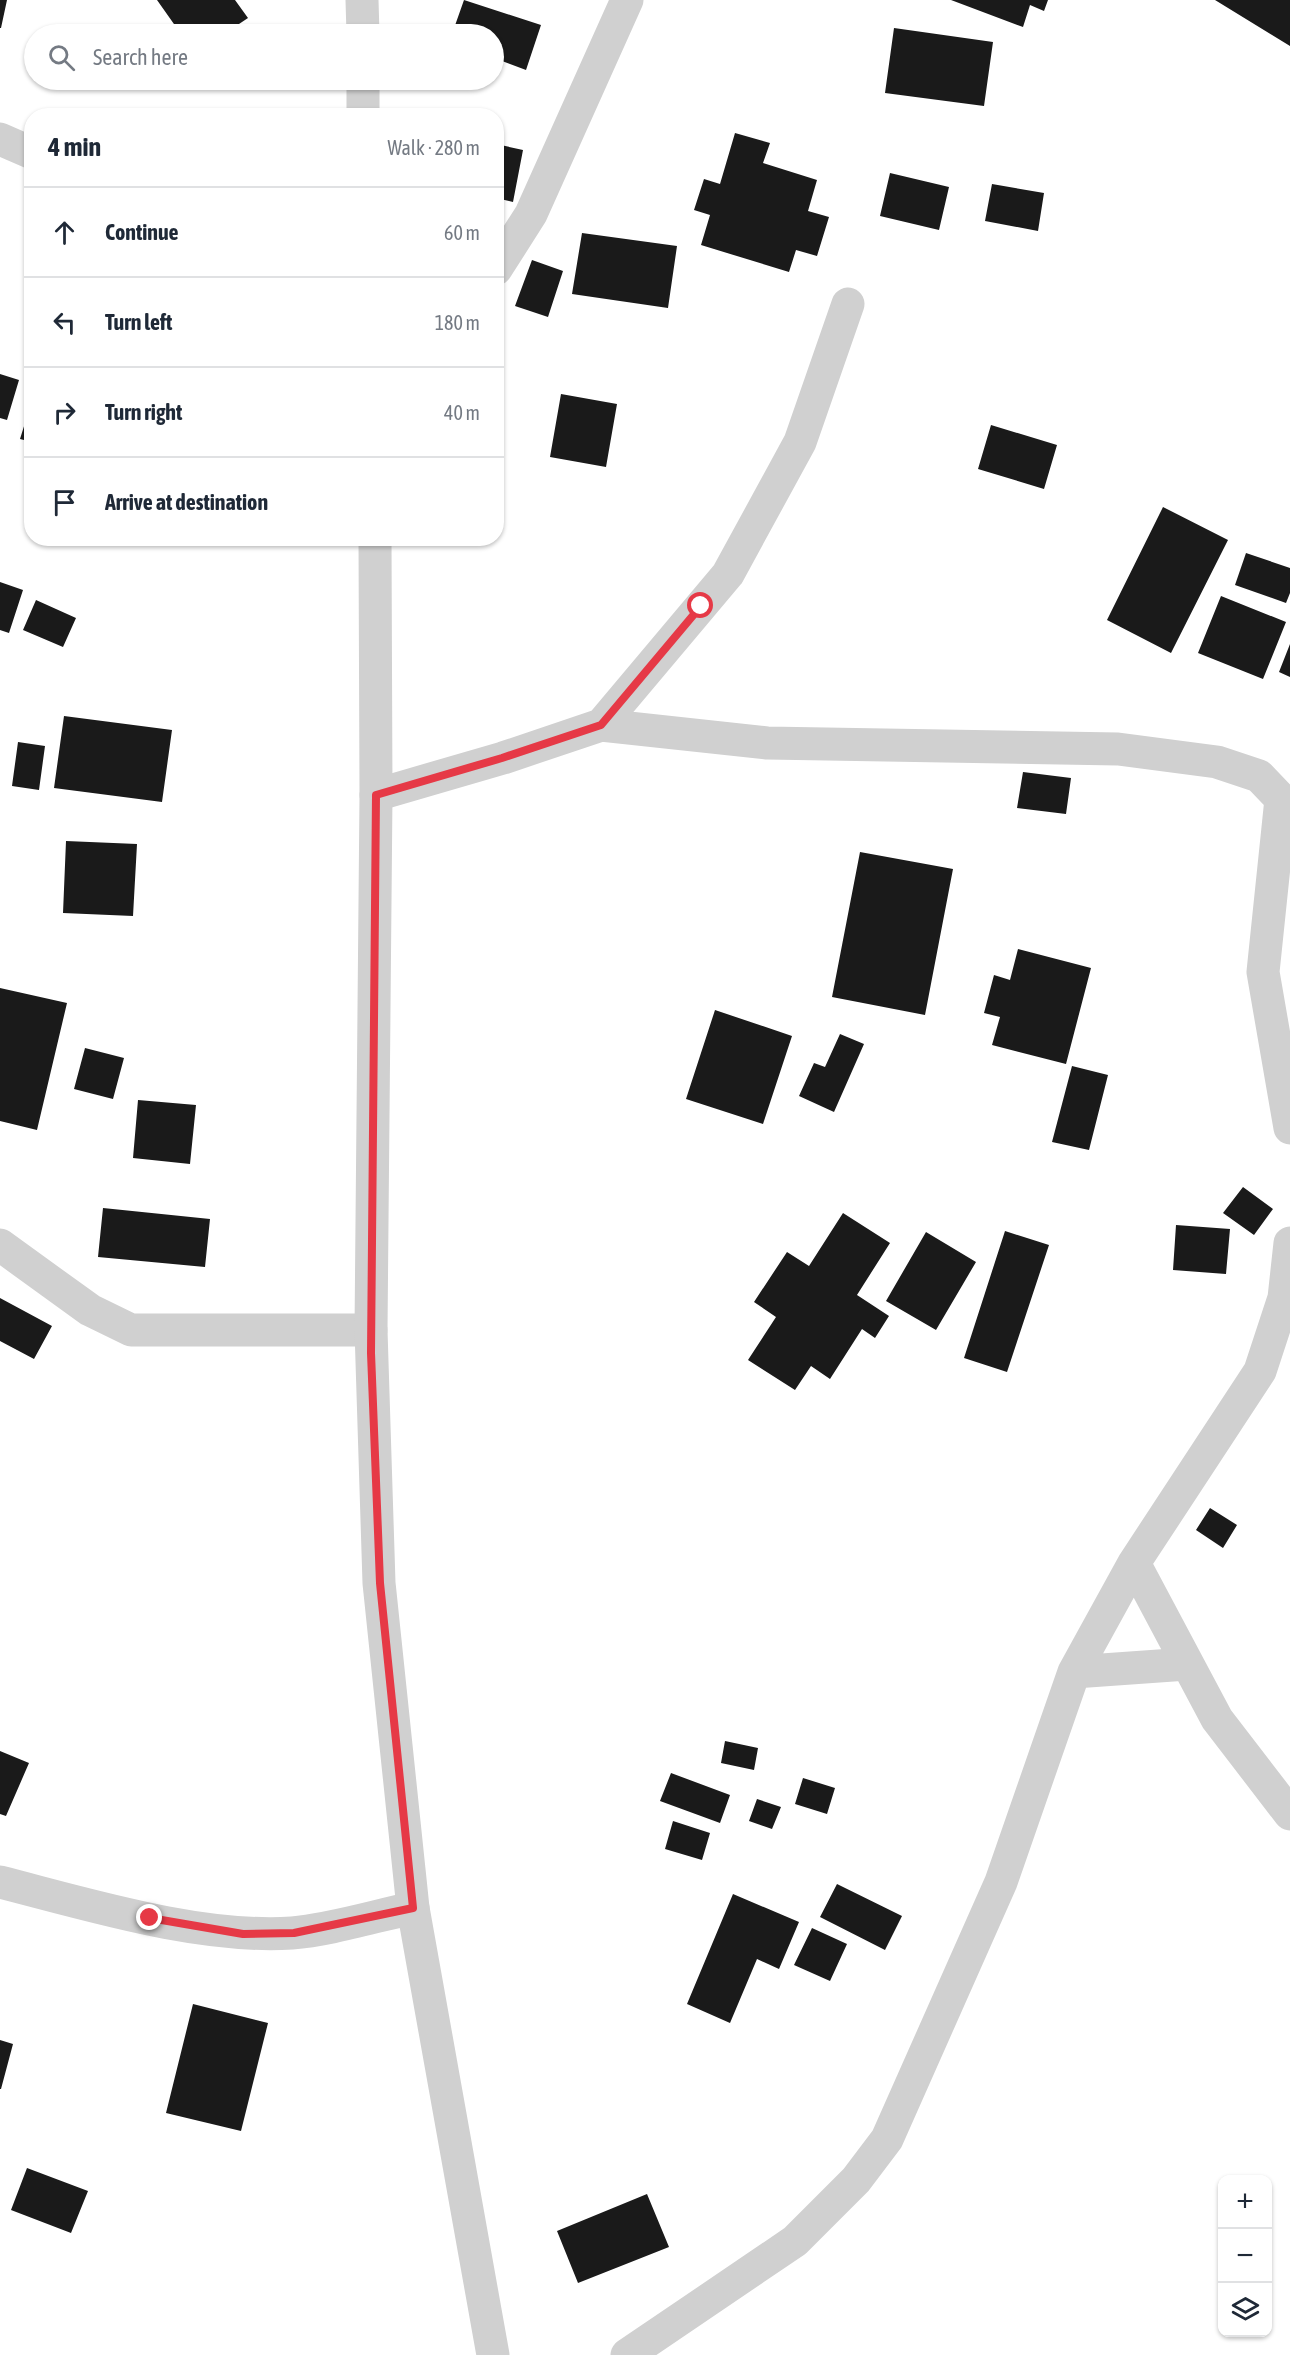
<!DOCTYPE html>
<html lang="en">
<head>
<meta charset="utf-8">
<style>
  :root { --surface:#fff; --page:#f2f2f3; --text:#1f2937; --muted:#747a83; --line:#e0e1e3 }
  body { margin:0; font-family:"Asap Condensed",sans-serif; background:var(--page); color:var(--text) }
  .controls { position:absolute; right:18px; bottom:18px; display:grid; overflow:hidden; border-radius:12px; box-shadow:0 2px 4px #0004 }
  .controls button { width:54px; height:54px; display:grid; place-items:center; padding:0; border:0; border-bottom:2px solid var(--line); background:var(--surface); color:var(--text); font:30px sans-serif }
  .stop { position:absolute; width:18px; height:18px; margin:-14px; border:4px solid #e63946; border-radius:50%; background:#fff }
  .stop.end { background:#e63946; border-color:#fff; box-shadow:0 2px 6px #0008 }
  .list { margin:0; padding:0; list-style:none }
  h2 { display:flex; justify-content:space-between; align-items:center; height:78px; margin:0; padding:0 24px; font-size:26px }
  h2 small { font-size:20px; font-weight:400; color:var(--muted) }
  .list li { display:grid; grid-template-columns:39px 1fr auto; gap:18px; align-items:center; box-sizing:border-box; height:90px; padding:0 24px; border-top:2px solid var(--line) }
  .list b { display:block; font-size:22px; white-space:nowrap }
  .list em { font-size:20px; font-style:normal; color:var(--muted) }
  .icon { flex:none; width:33px; height:33px; fill:none; stroke:currentColor; stroke-width:2; stroke-linecap:round; stroke-linejoin:round }
  .map { position:relative; flex:none; width:1290px; height:2355px; overflow:hidden }
  .search { position:absolute; background:var(--surface); box-shadow:0 2px 4px #0004; left:24px; top:24px; width:480px; height:66px; display:flex; align-items:center; gap:15px; box-sizing:border-box; padding:0 21px; border-radius:33px; color:var(--muted); font-size:22px }
  .panel { position:absolute; background:var(--surface); box-shadow:0 2px 4px #0004; left:24px; top:108px; width:480px; height:438px; border-radius:24px }
  .map>svg:first-child { display:block }
  .building { fill:#1a1a1a }
  .lines { fill:none; stroke-linecap:round; stroke-linejoin:round }
  .minor { stroke:#d0d0d0; stroke-width:33 }
  .tertiary { stroke:#d0d0d0; stroke-width:33 }
  .route { stroke:#e63946; stroke-width:8 }
</style>
</head>
<body>
<div class="map">
<svg width="1290" height="2355" viewBox="0 0 1290 2355">
  <rect width="100%" height="100%" fill="#fff"/>
  <path class="building" d="M0 0H7L1 28H0Z
    M157 0H235L248 18 224 34H181Z
    M464 0 541 25 526 70 494 58V34H452Z
    M951 0H1048L1044 11 1030 5 1023 27Z
    M1215 0H1290V46Z
    M894 28 993 42 984 106 885 93Z
    M735 133 770 143 763 163 817 180 808 211 829 217 817 256 796 250 789 272 701 245 710 215 694 210 704 179 720 184Z
    M496 144 523 150 513 202 496 198Z
    M890 173 949 187 939 230 880 216Z
    M992 184 1044 193 1038 231 985 221Z
    M582 233 677 246 668 308 572 294Z
    M532 260 563 271 548 317 515 306Z
    M0 374 19 380 7 420 0 418Z
    M561 394 617 404 606 467 550 457Z
    M31 404H32V442L20 439Z
    M991 425 1057 445 1044 489 978 469Z
    M1163 507 1228 540 1171 653 1107 620Z
    M1246 553 1290 568V593L1286 603 1235 585Z
    M0 582 23 590 9 633 0 630Z
    M1221 596 1286 622 1263 679 1198 653Z
    M36 600 76 618 63 647 23 630Z
    M1290 644V677L1279 672Z
    M64 716 172 730 162 802 54 788Z
    M18 742 45 746 39 790 12 786Z
    M1023 772 1071 778 1066 814 1017 808Z
    M66 841 137 844 133 916 63 913Z
    M860 852 953 869 925 1015 832 997Z
    M1018 949 1091 968 1066 1064 992 1045 1000 1017 984 1013 994 975 1010 980Z
    M0 988 67 1003 37 1130 0 1121Z
    M715 1010 792 1036 763 1124 686 1099Z
    M840 1034 864 1044 834 1112 799 1096 814 1063 825 1067Z
    M85 1048 124 1058 113 1099 74 1089Z
    M1072 1066 1108 1075 1089 1150 1052 1142Z
    M138 1100 196 1105 190 1164 133 1158Z
    M1243 1187 1273 1209 1254 1235 1223 1213Z
    M103 1208 210 1219 205 1267 98 1257Z
    M843 1213 890 1243 857 1295 889 1316 875 1338 862 1329 830 1379 811 1366 795 1390 748 1360 776 1317 754 1302 787 1252 809 1266Z
    M1176 1225 1230 1229 1226 1274 1173 1270Z
    M1005 1231 1049 1245 1007 1372 964 1358Z
    M926 1232 976 1262 936 1330 886 1301Z
    M0 1298 52 1326 34 1359 0 1341Z
    M1210 1508 1237 1525 1223 1548 1196 1530Z
    M725 1741 758 1748 754 1770 721 1763Z
    M0 1751 29 1763 6 1816 0 1814Z
    M671 1773 730 1795 720 1823 660 1801Z
    M803 1778 835 1788 827 1814 795 1804Z
    M757 1799 781 1807 772 1829 749 1821Z
    M673 1821 710 1833 702 1860 665 1849Z
    M837 1884 902 1916 885 1950 820 1917Z
    M733 1894 799 1922 779 1969 757 1959 730 2023 687 2004Z
    M812 1928 847 1944 830 1981 794 1965Z
    M193 2004 268 2023 241 2131 166 2113Z
    M0 2040 13 2044 1 2089H0Z
    M27 2168 88 2191 71 2233 11 2210Z
    M647 2194 669 2247 578 2283 557 2231Z"/>
  <g class="lines">
    <path class="minor" d="M0 139 32 153
      M496 269 531 214 627 0
      M601 725 728 574 800 442 848 304
      M376 795 503 758 601 725 767 743 1118 749 1217 762 1259 776 1281 799 1263 972 1290 1128
      M0 1245 90 1310 131 1330H371
      M1134 1563 1217 1719 1290 1814
      M1074 1672 1187 1664
      M0 1882C90 1905 200 1939 292 1933 330 1930 375 1916 413 1908
      M627 2355 795 2241 856 2180 887 2139 1001 1882 1074 1672 1134 1563 1260 1371 1284 1298 1290 1243"/>
    <path class="tertiary" d="M362 0 363 34
      M363 80V116
      M375 538 376 795 371 1330 379 1583 413 1908 493 2355"/>
  </g>
  <g class="lines">
    <path class="route" d="M150 1918 243 1934 294 1933 413 1908 380 1583 371 1353 376 795 502 758 601 725 701 606"/>
  </g>
</svg>
<div class="controls">
<button>+</button>
<button>−</button>
<button><svg class="icon" aria-label="layers" viewBox="0 0 24 24"><path d="M12 4l9 5-9 5-9-5zM3 14l9 5 9-5"/></svg></button>
</div>
<div class="stop" style="left:701px;top:606px"></div>
<div class="stop end" style="left:150px;top:1918px"></div>
<div class="search"><svg class="icon" aria-label="search" viewBox="0 0 24 24"><circle cx="10" cy="10" r="6"/><path d="M15 15l6 6"/></svg>Search here</div>
<section class="panel">
<h2>4 min<small>Walk · 280 m</small></h2>
<ul class="list">
<li><svg class="icon" aria-label="ahead" viewBox="0 0 24 24"><path d="M12 20V5M6 11l6-6 6 6"/></svg><div><b>Continue</b></div><em>60 m</em></li>
<li><svg class="icon" aria-label="left" viewBox="0 0 24 24"><path d="M17 20v-9H6M10 6l-5 5 5 5"/></svg><div><b>Turn left</b></div><em>180 m</em></li>
<li><svg class="icon" aria-label="right" viewBox="0 0 24 24"><path d="M7 20v-9h11M14 6l5 5-5 5"/></svg><div><b>Turn right</b></div><em>40 m</em></li>
<li><svg class="icon" aria-label="arrive" viewBox="0 0 24 24"><path d="M6 21V4h12l-3 4 3 4H6"/></svg><div><b>Arrive at destination</b></div></li>
</ul>
</section>
</div>
</body>
</html>
